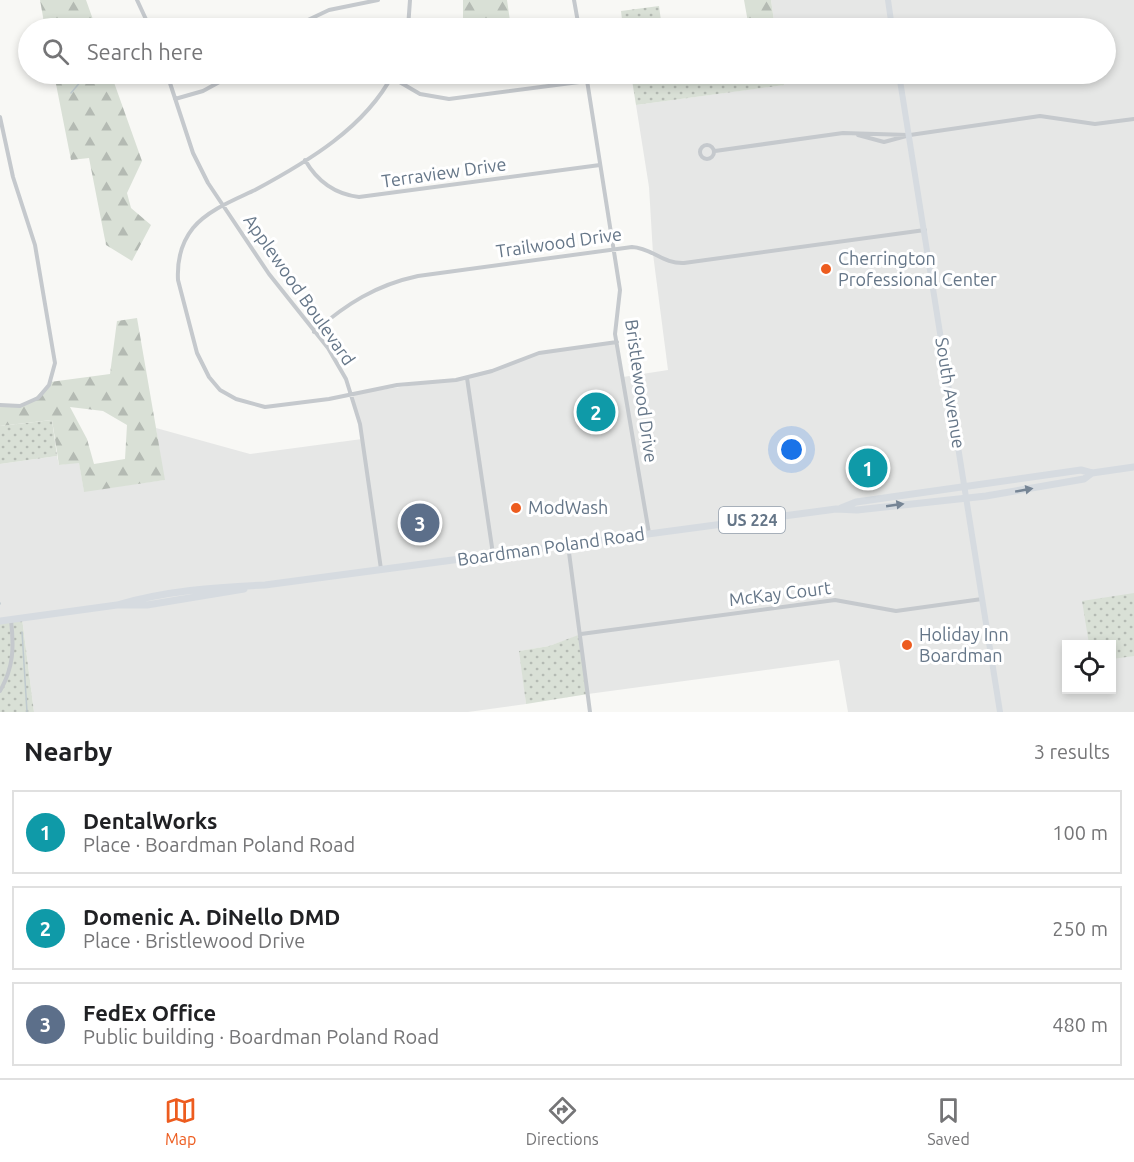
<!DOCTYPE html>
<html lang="en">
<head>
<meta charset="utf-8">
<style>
  :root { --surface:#fff; --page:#f6f6f6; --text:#202124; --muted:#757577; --line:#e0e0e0; --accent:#ed5c1f }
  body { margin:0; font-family:Ubuntu,sans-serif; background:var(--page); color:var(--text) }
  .controls { position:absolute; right:18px; bottom:18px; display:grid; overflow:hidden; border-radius:0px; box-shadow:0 3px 9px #0003 }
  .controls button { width:54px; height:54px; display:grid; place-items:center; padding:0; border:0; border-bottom:2px solid var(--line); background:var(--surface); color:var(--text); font:30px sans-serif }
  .you { position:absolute; left:792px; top:450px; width:21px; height:21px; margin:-15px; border:4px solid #fff; border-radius:50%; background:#1a73e8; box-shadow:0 0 0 9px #1a73e833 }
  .badge { display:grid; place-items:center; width:39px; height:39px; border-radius:50%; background:var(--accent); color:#fff; font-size:20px; font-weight:700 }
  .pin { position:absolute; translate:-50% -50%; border:3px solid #fff; box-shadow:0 2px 6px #0006 }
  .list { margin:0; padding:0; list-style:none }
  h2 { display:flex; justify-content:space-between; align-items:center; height:78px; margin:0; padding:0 24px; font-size:26px }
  h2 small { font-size:20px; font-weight:400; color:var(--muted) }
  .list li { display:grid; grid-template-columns:39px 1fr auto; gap:18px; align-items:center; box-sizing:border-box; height:84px; margin:0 12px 12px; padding:0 12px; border:2px solid var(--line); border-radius:0px }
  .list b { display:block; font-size:22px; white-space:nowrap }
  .list p { margin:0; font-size:20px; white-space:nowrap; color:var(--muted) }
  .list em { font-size:20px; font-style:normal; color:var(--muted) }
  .icon { flex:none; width:33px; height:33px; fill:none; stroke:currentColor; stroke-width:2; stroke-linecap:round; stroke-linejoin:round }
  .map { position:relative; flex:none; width:1134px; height:712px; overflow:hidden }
  .search { position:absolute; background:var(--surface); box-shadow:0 3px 9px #0003; left:18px; right:18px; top:18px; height:66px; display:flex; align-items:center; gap:15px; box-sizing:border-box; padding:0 21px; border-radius:33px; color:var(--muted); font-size:22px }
  .sheet { height:366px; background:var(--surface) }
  nav { display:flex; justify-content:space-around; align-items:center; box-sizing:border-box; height:84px; border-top:2px solid var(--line); background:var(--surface); font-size:16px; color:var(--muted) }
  nav a { display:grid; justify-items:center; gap:3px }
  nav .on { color:var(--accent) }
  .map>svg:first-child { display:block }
  .built { fill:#e6e7e6; fill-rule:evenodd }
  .grass { fill:url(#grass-dots) }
  .forest { fill:url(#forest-firs); fill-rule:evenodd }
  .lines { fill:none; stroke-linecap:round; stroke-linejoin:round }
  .stream { stroke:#bfcacf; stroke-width:1.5 }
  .minor { stroke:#c5c9cd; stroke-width:4 }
  .secondary { stroke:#d6dbe0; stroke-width:6 }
  .primary { stroke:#d6dbe0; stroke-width:7 }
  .oneway { fill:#768595 }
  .poi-dot { fill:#ed5c1f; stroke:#fff; stroke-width:2 }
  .labels { text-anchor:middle; stroke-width:6; stroke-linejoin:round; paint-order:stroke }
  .shield { fill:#fff; stroke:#939fac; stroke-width:1.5 }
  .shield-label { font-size:16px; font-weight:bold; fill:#657688 }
  .street-label { font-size:18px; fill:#657688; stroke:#fff }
  .poi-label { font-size:18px; fill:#657688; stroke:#fff; text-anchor:start }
</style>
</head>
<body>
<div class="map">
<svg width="1134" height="712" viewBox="0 0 1134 712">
  <defs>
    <pattern id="grass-dots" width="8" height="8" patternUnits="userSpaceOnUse" patternTransform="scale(1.5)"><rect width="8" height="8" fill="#d9e0d6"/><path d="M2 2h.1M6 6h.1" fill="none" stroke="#b4bab3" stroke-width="1.8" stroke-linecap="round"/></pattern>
    <pattern id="forest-firs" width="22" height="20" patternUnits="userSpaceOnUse" patternTransform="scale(1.5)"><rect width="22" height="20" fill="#d9e0d6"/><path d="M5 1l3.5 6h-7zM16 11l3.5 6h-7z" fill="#b4bab3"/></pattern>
  </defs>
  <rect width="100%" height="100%" fill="#f8f8f5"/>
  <path class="built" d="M771 0H1134V712H848L839 660 588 694 580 635 549 646 520 651 526 704 468 712H34L22 618 0 621V464L57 456 59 465 79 462 84 491 164 480 156 428 250 454 362 439 352 394 477 376 539 353 617 342 623 377 668 370 653 254 649 187 636 105 783 85 782 74H1106V28H775ZM1066 644H1112V690H1066Z"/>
  <path class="grass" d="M659 6 662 28H623L621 11Z
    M631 74H782L784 85 636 105Z
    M52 420 57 456 0 464V426Z
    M1134 593V656L1112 659V644H1089L1082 601Z
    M22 618 34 712H0V621Z
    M581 634 588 694 526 704 519 651 549 646Z"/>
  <path class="forest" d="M40 0H86L96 28H45Z
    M463 0H507L511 28H463Z
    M744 0H771L775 28H749Z
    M54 74H111L142 161 127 193 131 208 151 225 132 261 106 245 89 158 71 160Z
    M137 318 165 480 84 492 79 463 59 465 52 420 0 426V405C25 407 35 401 50 382L110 374 117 321ZM70 407 103 411 127 425 125 459 94 464 87 439Z"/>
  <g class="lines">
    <path class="stream" d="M71 93 87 74
      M0 603V604
      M22 632 27 712"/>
    <path class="minor" d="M137 0 150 28
      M574 0 579 28
      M291 28 329 10 378 0
      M408 28 410 0
      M167 74 193 153 208 183 269 274 328 348 346 379 360 424 381 569
      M393 74C365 128 307 162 255 190 234 200 208 210 193 228 181 243 177 261 178 280L197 353 209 377 220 390 236 399 265 407 329 399 397 385 456 380 492 371 539 353 617 342
      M586 74 620 290 615 334 649 533
      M391 77 420 94 449 99 587 81
      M175 99 203 91 234 74
      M0 117 13 177 35 245 55 363 49 385 38 398 20 406 0 405
      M858 135 884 142 910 135 1040 116 1095 124 1134 119
      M700 152a7 7 0 1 1 14 0a7 7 0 1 1-14 0Z
      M715 151 843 133 909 135
      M305 160C317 181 334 194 359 197L600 165
      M314 332C346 304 376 285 418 276L632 247C652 248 663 264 684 263L925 230
      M467 378 493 554
      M568 545 590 712
      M581 634 835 600 896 611 982 599
      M0 691C14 667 14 646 11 620"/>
    <path class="secondary" d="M888 0 892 28
      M899 74 1000 712"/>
    <path class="primary" d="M841 508 856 502 1081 470 1092 473 1134 467
      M117 605C165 591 215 587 265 585L836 509 857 510 986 496 1084 479 1092 473
      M0 621 117 605H147L244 589"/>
  </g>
  <defs><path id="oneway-solid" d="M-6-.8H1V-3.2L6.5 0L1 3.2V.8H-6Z" transform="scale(1.5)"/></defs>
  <g class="oneway">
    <use href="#oneway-solid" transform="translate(1024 490) rotate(-10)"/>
    <use href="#oneway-solid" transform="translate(895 505) rotate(-8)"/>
  </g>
  <g class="poi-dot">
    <circle cx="826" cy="269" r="6"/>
    <circle cx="516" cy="508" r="6"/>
    <circle cx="907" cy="645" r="6"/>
  </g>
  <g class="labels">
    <rect class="shield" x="719" y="507" width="66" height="26" rx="4.5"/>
    <g class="shield-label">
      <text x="752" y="526">US 224</text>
    </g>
    <g class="street-label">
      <text transform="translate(444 173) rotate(-8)" y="6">Terraview Drive</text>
      <text transform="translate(559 243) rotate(-8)" y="6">Trailwood Drive</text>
      <text transform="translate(299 290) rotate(55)" y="6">Applewood Boulevard</text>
      <text transform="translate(641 391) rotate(82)" y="6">Bristlewood Drive</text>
      <text transform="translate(950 393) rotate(81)" y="6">South Avenue</text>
      <text transform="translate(551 547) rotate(-8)" y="6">Boardman Poland Road</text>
      <text transform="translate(780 594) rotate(-7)" y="6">McKay Court</text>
    </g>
    <g class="poi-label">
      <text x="838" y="265">Cherrington<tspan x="838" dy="21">Professional Center</tspan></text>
      <text x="528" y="514">ModWash</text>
      <text x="919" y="641">Holiday Inn<tspan x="919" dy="21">Boardman</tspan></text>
    </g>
  </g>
</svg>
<div class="controls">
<button><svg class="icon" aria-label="locate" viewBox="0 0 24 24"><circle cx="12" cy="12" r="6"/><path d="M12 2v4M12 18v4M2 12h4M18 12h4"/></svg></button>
</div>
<div class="you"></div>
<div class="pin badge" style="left:868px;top:468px;background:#0f9aa8">1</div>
<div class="pin badge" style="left:596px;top:412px;background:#0f9aa8">2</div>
<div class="pin badge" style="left:420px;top:523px;background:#5c6f8a">3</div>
<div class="search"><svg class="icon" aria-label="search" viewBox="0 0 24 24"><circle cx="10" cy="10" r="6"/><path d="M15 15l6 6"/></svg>Search here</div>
</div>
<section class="sheet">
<h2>Nearby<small>3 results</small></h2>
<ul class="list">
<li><span class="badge" style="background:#0f9aa8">1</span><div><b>DentalWorks</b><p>Place · Boardman Poland Road</p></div><em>100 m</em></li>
<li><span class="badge" style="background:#0f9aa8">2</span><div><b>Domenic A. DiNello DMD</b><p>Place · Bristlewood Drive</p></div><em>250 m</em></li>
<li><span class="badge" style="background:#5c6f8a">3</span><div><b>FedEx Office</b><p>Public building · Boardman Poland Road</p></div><em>480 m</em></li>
</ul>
</section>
<nav>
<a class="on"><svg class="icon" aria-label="map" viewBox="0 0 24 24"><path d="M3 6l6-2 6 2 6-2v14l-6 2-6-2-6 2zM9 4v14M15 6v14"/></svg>Map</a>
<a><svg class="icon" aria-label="directions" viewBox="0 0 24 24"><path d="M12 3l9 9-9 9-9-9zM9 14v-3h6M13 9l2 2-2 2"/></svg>Directions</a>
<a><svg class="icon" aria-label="saved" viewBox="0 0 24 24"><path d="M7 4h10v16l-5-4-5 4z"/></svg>Saved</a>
</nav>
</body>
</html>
